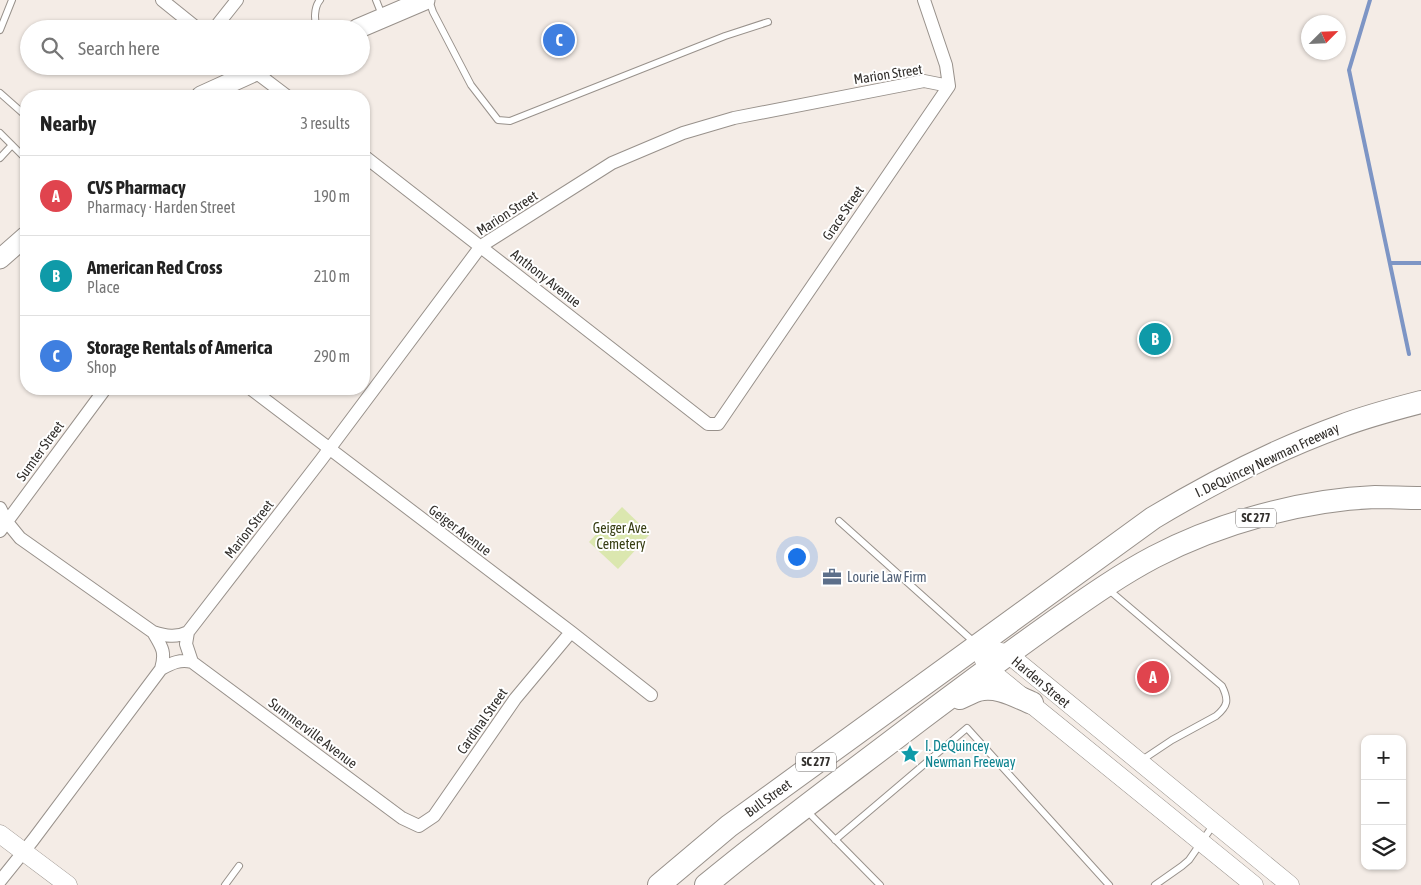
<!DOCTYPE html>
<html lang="en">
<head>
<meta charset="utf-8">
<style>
  :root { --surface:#fff; --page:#f2f2f2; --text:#222; --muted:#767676; --line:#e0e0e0; --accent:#9f2881 }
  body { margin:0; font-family:"Asap Condensed",sans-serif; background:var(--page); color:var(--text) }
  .controls { position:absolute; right:15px; bottom:15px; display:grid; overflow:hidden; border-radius:10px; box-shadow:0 1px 4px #0004 }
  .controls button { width:45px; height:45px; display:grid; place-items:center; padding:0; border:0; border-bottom:1px solid var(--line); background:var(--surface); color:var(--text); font:25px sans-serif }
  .compass { position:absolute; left:1301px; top:15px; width:45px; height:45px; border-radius:50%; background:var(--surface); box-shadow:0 1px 4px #0004; rotate:66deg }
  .you { position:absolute; left:796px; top:556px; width:18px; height:18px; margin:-12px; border:4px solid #fff; border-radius:50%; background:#1a73e8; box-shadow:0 0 0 8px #1a73e833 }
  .badge { display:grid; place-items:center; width:32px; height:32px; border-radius:50%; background:var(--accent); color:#fff; font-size:16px; font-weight:700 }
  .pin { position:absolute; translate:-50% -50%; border:2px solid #fff; box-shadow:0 1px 5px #0006 }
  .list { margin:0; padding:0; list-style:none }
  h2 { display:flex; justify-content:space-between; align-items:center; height:65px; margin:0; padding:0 20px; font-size:21px }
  h2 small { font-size:16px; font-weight:400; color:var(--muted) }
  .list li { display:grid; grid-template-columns:32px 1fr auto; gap:15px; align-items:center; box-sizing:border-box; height:80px; padding:0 20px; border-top:1px solid var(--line) }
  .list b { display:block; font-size:19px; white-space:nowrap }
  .list p { margin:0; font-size:16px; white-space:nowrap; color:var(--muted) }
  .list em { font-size:16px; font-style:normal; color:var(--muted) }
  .icon { flex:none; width:28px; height:28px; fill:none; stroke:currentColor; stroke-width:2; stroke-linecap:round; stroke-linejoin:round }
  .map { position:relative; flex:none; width:1421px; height:885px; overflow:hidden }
  .search { position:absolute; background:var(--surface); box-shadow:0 1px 4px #0004; left:20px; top:20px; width:350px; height:55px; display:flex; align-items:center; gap:12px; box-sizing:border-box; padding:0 18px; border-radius:28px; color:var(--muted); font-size:19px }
  .panel { position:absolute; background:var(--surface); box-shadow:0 1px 4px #0004; left:20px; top:90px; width:350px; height:305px; border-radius:20px }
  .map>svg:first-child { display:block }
  .green { fill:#dbe7af }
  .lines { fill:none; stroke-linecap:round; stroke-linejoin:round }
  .stream { stroke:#7d95c5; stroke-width:4 }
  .lane-casing { stroke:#98918b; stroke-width:8 }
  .street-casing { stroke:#98918b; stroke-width:14 }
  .secondary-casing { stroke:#98918b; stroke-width:19 }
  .primary-casing { stroke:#98918b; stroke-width:21 }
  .highway-casing { stroke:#98918b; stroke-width:24 }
  .lane { stroke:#fff; stroke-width:6 }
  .street { stroke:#fff; stroke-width:12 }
  .secondary { stroke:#fff; stroke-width:18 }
  .primary { stroke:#fff; stroke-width:19 }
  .highway { stroke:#fff; stroke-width:22 }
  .labels { text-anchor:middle; stroke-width:4; stroke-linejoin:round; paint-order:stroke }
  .shield { fill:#fff; stroke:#706d6b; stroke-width:1 }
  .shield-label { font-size:12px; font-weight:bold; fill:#322f2c }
  .street-label { font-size:14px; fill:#322f2c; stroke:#fff }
  .park-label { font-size:14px; fill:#373e13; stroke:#fff }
  .service-label { font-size:14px; fill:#4e5e75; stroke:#fff; text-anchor:start }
  .culture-label { font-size:14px; fill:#0d838f; stroke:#fff; text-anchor:start }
</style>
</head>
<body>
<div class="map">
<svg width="1421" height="885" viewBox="0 0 1421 885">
  <rect width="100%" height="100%" fill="#f4ece6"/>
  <path class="green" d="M622 507 650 534 618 569 589 542Z"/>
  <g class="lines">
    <path class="stream" d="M1370 0 1349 70 1409 354
      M1391 263H1421"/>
    <g class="lane-casing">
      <path id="lane" d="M376 0 382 15
        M429 0 433 12 471 85 498 120 510 121 725 36 768 22
        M317 29C314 20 314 7 320 0
        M0 30 12 0
        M0 93 26 116
        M84 96 86 95 88 96
        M0 133 26 159
        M0 158 12 145
        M839 521 974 642
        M1109 590 1222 686C1229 700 1228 706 1216 716L1172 740 1142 760
        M807 811 880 885
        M835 840 967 728 1109 885
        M225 885 239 866
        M1155 885 1182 866 1189 860 1214 824"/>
    </g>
    <g class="street-casing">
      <path id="street" d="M162 0 198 29
        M214 29 237 0
        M250 68 287 96
        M364 156 708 424H718L949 86 946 65 924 0
        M251 389 571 632 651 695
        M0 508 7 522 20 538 153 632C166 636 176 638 188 632
        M0 531 105 389
        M192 662 186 644 188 632 321 460 481 246 612 163 683 133 734 118 924 81 949 86
        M161 669C172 663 180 659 192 662L402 818 419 826 434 816 515 699 571 632
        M0 881 33 840 161 669C166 652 162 647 153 632"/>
    </g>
    <g class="secondary-casing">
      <path id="secondary" d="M978 646 1008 654 1290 885
        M983 658 988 669 1254 885
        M0 834 68 885"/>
    </g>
    <g class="primary-casing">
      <path id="primary" d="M357 29 425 0
        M201 96 267 66
        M0 259 26 236"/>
    </g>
    <g class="highway-casing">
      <path id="highway" d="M960 698C966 695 972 692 978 690 997 685 1015 696 1032 703
        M659 885 729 826 1153 518C1213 482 1275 450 1341 426 1367 416 1394 409 1421 402
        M706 885C776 827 849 774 921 719 965 686 1008 654 1053 622 1086 599 1118 576 1154 557 1219 523 1302 500 1375 497 1390 497 1406 498 1421 498"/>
    </g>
    <use href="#lane" class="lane"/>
    <use href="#street" class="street"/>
    <use href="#secondary" class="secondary"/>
    <use href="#primary" class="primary"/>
    <use href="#highway" class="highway"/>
  </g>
  <defs>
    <g id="office-bare" transform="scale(1.5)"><path d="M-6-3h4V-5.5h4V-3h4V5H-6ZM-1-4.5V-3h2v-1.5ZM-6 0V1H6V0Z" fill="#5c6f8a" stroke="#fff" stroke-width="2.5" paint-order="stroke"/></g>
    <g id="sight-bare" transform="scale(1.5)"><path d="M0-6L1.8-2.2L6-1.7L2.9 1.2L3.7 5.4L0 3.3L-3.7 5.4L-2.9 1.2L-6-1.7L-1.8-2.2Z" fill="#0f9aa8" stroke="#fff" stroke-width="2.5" paint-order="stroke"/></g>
  </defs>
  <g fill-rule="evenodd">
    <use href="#office-bare" x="832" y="577"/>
    <use href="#sight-bare" x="910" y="754"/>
  </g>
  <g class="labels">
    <g class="shield">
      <rect x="1236" y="508.5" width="40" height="19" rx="4"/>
      <rect x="796" y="752.5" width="40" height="19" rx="4"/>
    </g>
    <g class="shield-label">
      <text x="1256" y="522">SC 277</text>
      <text x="816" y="766">SC 277</text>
    </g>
    <g class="street-label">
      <text transform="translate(888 74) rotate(-9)" y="5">Marion Street</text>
      <text transform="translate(507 213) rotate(-33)" y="5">Marion Street</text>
      <text transform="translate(843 213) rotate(-56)" y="5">Grace Street</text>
      <text transform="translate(546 278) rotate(38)" y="5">Anthony Avenue</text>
      <text transform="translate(40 451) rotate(-54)" y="5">Sumter Street</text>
      <text transform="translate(1267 460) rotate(-25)" y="5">I. DeQuincey Newman Freeway</text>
      <text transform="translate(249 529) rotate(-52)" y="5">Marion Street</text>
      <text transform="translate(460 530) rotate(37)" y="5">Geiger Avenue</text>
      <text transform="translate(1041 682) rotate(40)" y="5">Harden Street</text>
      <text transform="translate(482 721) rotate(-55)" y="5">Cardinal Street</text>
      <text transform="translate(313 733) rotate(37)" y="5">Summerville Avenue</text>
      <text transform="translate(768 798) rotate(-36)" y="5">Bull Street</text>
    </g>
    <g class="park-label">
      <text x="621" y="533">Geiger Ave.<tspan x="621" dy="16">Cemetery</tspan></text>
    </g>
    <g class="service-label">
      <text x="847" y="582">Lourie Law Firm</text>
    </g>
    <g class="culture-label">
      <text x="925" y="751">I. DeQuincey<tspan x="925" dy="16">Newman Freeway</tspan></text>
    </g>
  </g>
</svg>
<div class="controls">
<button>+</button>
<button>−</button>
<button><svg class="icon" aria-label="layers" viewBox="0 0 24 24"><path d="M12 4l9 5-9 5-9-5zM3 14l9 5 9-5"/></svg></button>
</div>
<svg class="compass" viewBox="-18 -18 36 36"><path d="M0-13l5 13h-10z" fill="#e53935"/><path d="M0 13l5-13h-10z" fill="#767676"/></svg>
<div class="you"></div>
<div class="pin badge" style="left:1153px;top:677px;background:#e0444e">A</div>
<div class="pin badge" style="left:1155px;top:339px;background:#0f9aa8">B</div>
<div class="pin badge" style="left:559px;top:40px;background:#3f7fe0">C</div>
<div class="search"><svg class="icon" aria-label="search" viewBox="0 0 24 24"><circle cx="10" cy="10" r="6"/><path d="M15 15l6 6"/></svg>Search here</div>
<section class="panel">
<h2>Nearby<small>3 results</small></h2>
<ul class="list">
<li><span class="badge" style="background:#e0444e">A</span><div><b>CVS Pharmacy</b><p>Pharmacy · Harden Street</p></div><em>190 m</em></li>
<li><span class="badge" style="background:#0f9aa8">B</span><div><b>American Red Cross</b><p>Place</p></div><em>210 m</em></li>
<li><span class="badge" style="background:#3f7fe0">C</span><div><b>Storage Rentals of America</b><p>Shop</p></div><em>290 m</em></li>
</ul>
</section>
</div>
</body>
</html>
